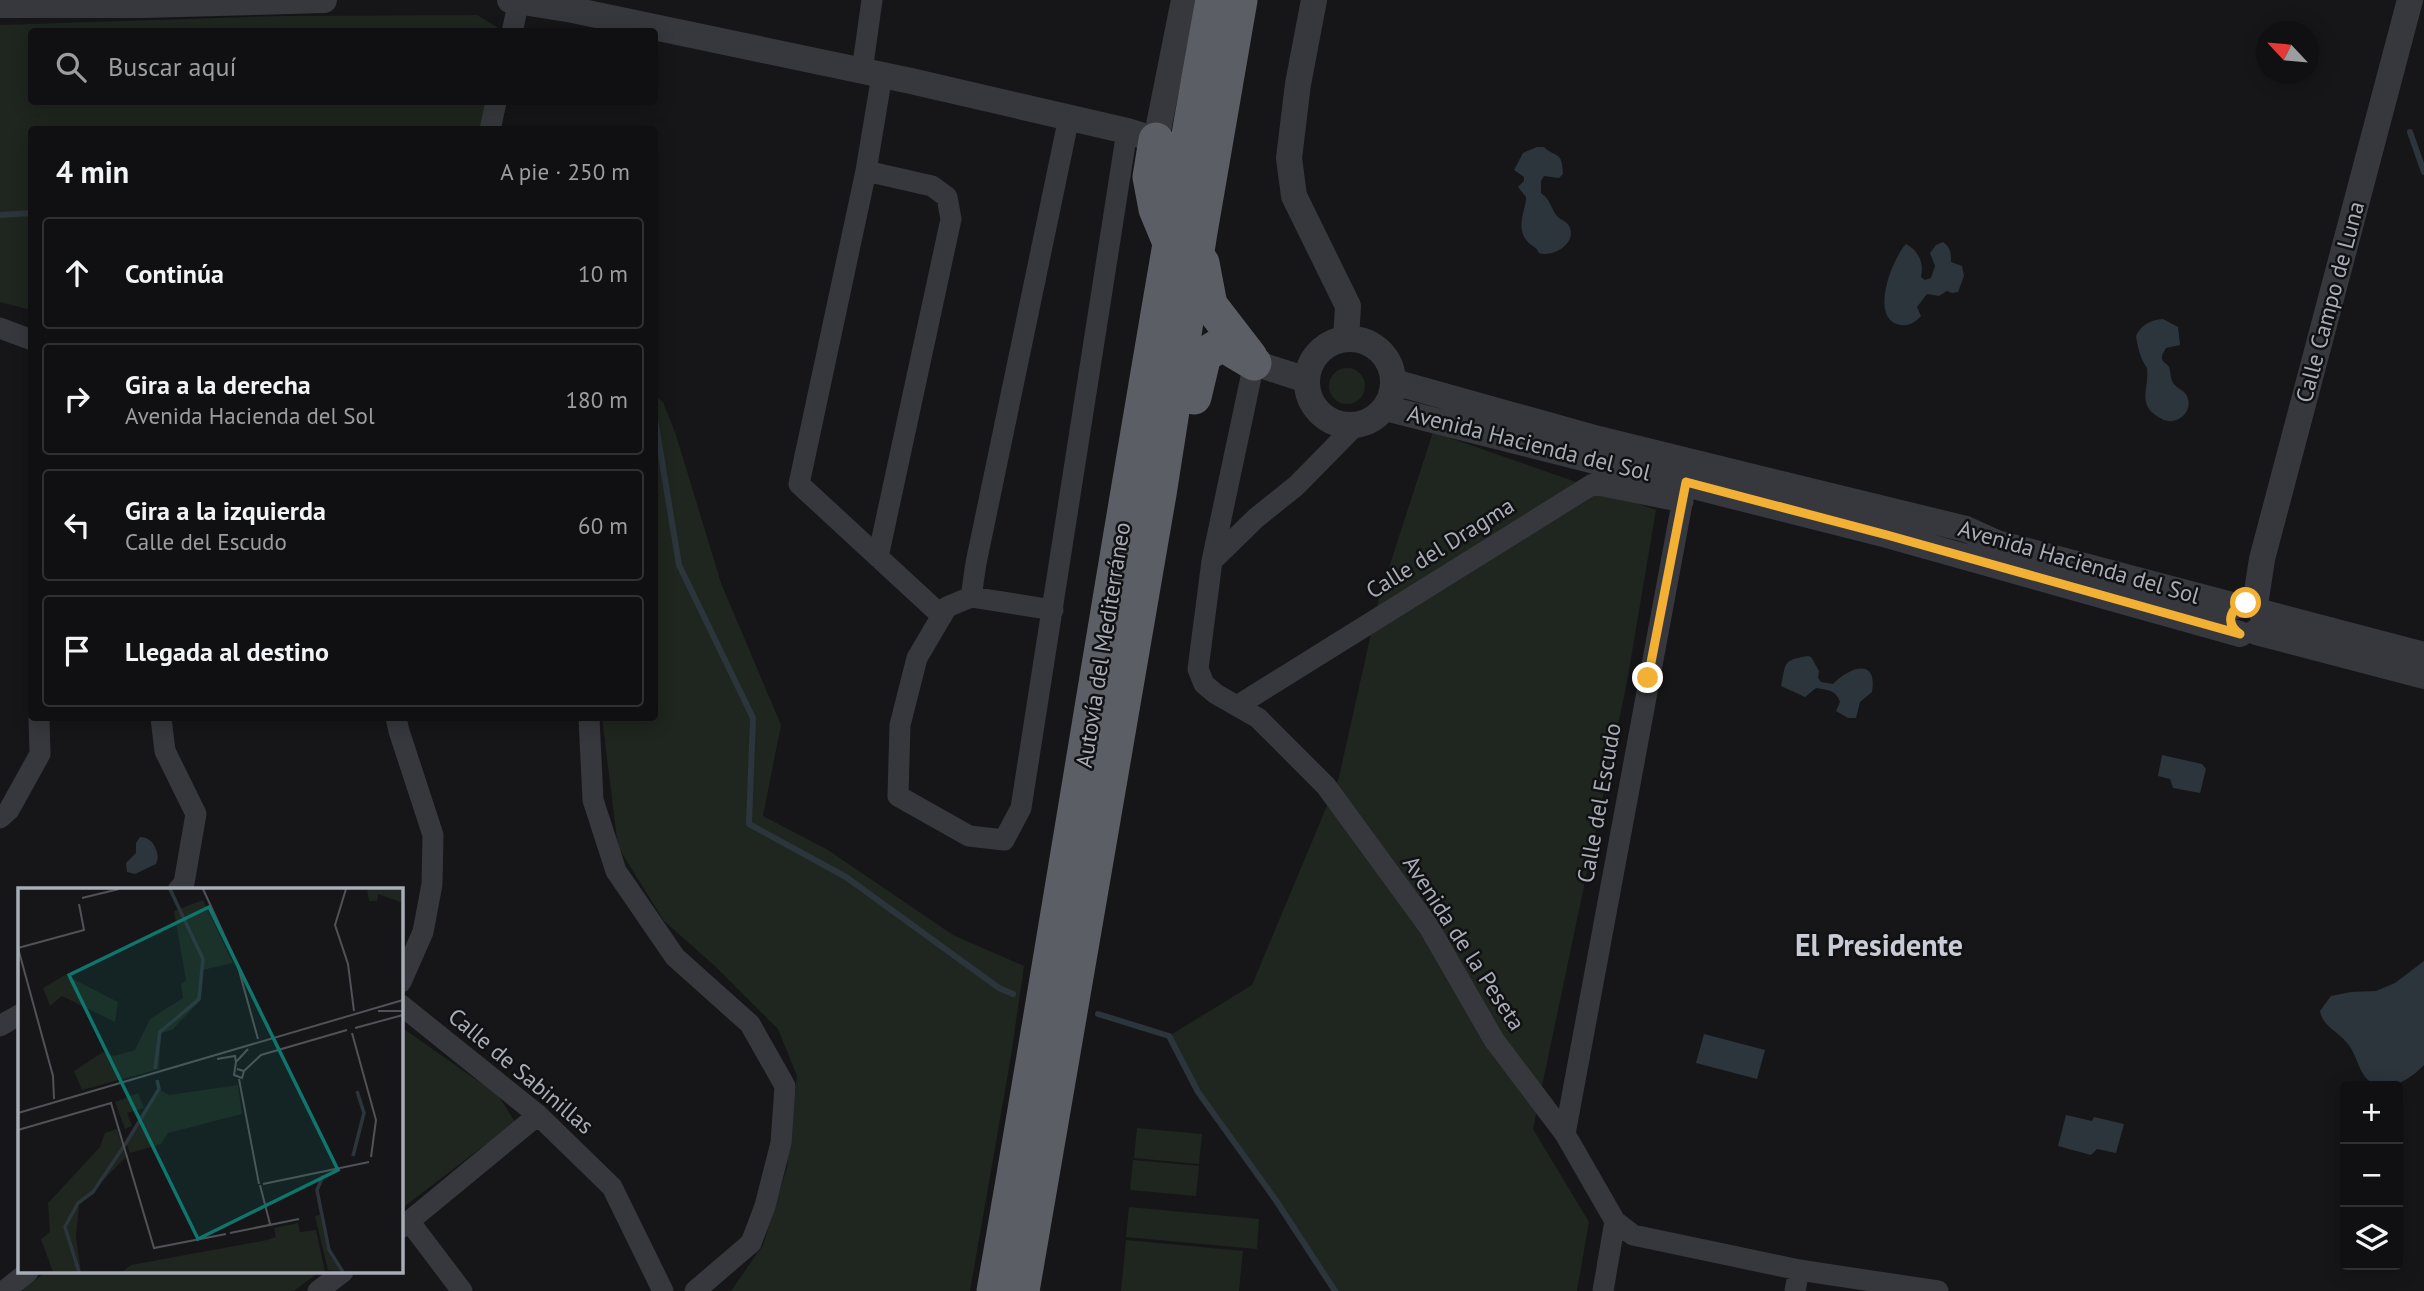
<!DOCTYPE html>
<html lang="es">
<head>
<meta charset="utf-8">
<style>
  :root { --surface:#101012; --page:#19191b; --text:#f1f3f6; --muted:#9c9d9f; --line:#303032 }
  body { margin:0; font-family:"PT Sans",sans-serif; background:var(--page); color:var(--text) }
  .controls { position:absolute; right:21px; bottom:21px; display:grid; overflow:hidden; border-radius:7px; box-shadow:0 4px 18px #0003 }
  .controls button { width:63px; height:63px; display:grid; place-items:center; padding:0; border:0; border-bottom:2px solid var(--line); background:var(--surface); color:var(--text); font:35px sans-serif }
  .compass { position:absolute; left:2256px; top:21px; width:63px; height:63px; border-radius:50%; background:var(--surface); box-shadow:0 4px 18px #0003; rotate:296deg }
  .stop { position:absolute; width:21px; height:21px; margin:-16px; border:5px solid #f2b134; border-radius:50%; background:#fff }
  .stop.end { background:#f2b134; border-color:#fff; box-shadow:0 2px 7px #0008 }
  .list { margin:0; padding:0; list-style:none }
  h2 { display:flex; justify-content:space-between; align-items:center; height:91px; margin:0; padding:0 28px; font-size:30px }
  h2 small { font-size:23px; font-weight:400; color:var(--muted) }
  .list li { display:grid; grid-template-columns:46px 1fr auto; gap:21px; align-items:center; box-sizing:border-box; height:112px; margin:0 14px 14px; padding:0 14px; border:2px solid var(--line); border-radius:7px }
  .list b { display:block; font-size:26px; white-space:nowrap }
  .list p { margin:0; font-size:23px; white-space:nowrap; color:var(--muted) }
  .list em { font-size:23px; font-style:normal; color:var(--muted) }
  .icon { flex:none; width:38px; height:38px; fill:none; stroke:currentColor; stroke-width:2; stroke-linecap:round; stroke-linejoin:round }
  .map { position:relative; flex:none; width:2424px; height:1291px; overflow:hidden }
  .search { position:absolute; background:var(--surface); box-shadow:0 4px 18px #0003; left:28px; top:28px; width:630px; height:77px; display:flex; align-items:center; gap:18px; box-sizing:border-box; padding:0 24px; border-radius:7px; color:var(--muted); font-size:26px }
  .panel { position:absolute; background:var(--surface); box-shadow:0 4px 18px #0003; left:28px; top:126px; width:630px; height:595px; border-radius:7px }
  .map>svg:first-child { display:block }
  .green { fill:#1e261f }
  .water { fill:#2c353c }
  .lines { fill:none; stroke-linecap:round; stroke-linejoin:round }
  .stream { stroke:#2c353c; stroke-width:6 }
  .minor { stroke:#37383d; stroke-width:21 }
  .tertiary { stroke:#37383d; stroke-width:26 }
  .trunk { stroke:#5b5e65; stroke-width:35 }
  .route { stroke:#f2b134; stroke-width:9 }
  .labels { text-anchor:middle; stroke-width:5; stroke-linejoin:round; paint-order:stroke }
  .street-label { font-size:23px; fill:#a8adb8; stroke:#111113 }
  .district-label { font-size:30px; font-weight:bold; fill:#c9ccd4; stroke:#111113 }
  .inset-river { fill:none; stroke:#2c353c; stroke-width:3.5 }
  .inset-road { fill:none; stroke:#505258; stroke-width:2 }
  .view { fill:#0f766e; fill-opacity:0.15; stroke:#0f766e; stroke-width:3.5 }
  .inset-edge { fill:none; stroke:#a8adb8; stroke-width:3.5 }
</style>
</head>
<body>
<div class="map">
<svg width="2424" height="1291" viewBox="0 0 2424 1291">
  <rect width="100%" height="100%" fill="#161618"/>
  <path class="green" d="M477 15 505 32H32V102H488L481 129 32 130 31 310 0 302V25L281 16Z
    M1329 386a18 18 0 1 1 36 0a18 18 0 1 1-36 0Z
    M655 396 663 402 676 435 721 583 781 725 763 816 828 850 953 935 1024 966 1011 1056 970 1291H731L763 1245 787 1167 797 1076 778 1029 716 967 664 921 618 847 602 718H654Z
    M1433 432 1656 510 1627 682 1533 1129 1589 1222 1577 1291H1335L1275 1199 1198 1092 1169 1036 1252 985 1339 777 1379 598Z
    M401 1027 498 1095 515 1122 401 1209Z
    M1137 1128 1202 1134 1199 1164 1134 1158Z
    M1133 1160 1199 1166 1196 1196 1130 1190Z
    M1129 1207 1259 1219 1257 1249 1126 1237Z
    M1126 1240 1243 1251 1239 1291H1121Z
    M46 1272H319L294 1291H20Z"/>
  <path class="water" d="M1537 147H1544C1556 159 1562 149 1563 174L1559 178 1544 176 1541 181V193C1551 200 1550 207 1557 216 1560 220 1567 221 1569 226 1578 243 1553 258 1539 253 1536 246 1532 247 1527 241 1515 226 1526 211 1526 197L1518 187 1524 181V177L1514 170 1523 153Z
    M1943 242C1951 248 1951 253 1951 262L1962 266 1964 276 1958 292 1952 293 1947 291 1939 296 1927 294 1917 307 1921 316C1915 322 1910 326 1901 325 1868 320 1892 259 1906 244 1919 251 1924 263 1921 277L1925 280 1931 278 1935 266 1930 253 1936 245Z
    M2163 319 2178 327 2180 345 2166 348C2164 352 2161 355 2162 359 2164 364 2167 363 2169 367 2171 372 2170 378 2173 383 2178 390 2186 390 2188 399 2192 413 2177 425 2164 420 2134 406 2150 390 2147 368 2140 358 2138 348 2136 336 2141 325 2150 320 2163 319Z
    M1808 656 1811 657 1819 671 1818 678 1821 682 1833 684C1848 668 1878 656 1872 692L1860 702 1856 718H1848L1836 711 1840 702C1836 690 1828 690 1816 688L1805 697 1781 686C1786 662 1783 660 1808 656Z
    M2162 755 2202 764 2206 769 2200 793 2173 788 2170 779 2158 776Z
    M140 837C152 837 157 848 158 858L156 864 135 874 127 872 126 863 136 853V843Z
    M2424 961V1065C2410 1080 2383 1097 2366 1078 2358 1068 2356 1054 2348 1044 2338 1031 2323 1027 2320 1011L2331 996 2351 992 2376 991 2395 983Z
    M1704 1034 1765 1050 1757 1079 1696 1063Z
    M2066 1115 2092 1121 2094 1117 2124 1124 2116 1153 2097 1149 2091 1155 2058 1146Z"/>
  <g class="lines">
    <path class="stream" d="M2410 132 2424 172
      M0 215 32 213
      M654 413 679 565 753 718 749 824 846 877 999 988 1013 994
      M1098 1014 1169 1036 1198 1092 1275 1199 1335 1291"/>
    <path class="minor" d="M512 32 519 1
      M862 71 872 0
      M882 75 866 171 799 484 942 616
      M490 130 496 102
      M866 171 932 186 947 197 951 219 878 557
      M0 328 32 340
      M1356 425 1296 486 1256 518 1212 561 1198 669 1204 684 1216 694 1258 718 1326 786 1429 927 1494 1040 1565 1134 1615 1221 1633 1235 1799 1270 1938 1291
      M1212 561 1254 363
      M971 597 976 563 1069 117
      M1053 610 971 597 947 607 917 658 900 725 898 796 969 836 1004 840 1021 808 1127 131
      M1237 706 1593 484 1683 502
      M161 718 165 751 196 814 184 883 178 890
      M396 718 399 731 433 835 432 884 423 932 401 982
      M589 718 593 800 616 871 675 957 750 1024 785 1086 781 1143 765 1206 751 1243 695 1291
      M0 818 9 810 40 754 39 718
      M401 1005 538 1115 612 1187 663 1291
      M0 1026 19 1015
      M1565 1134 1686 482
      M409 1221 462 1291
      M401 1228 538 1115
      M4 1291 28 1272
      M318 1291 343 1272
      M1603 1291 1615 1221
      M1795 1291 1799 1270"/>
    <path class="tertiary" d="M510 0 573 10 911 81 1127 131 1156 140 1184 0
      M1314 0 1298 84 1289 158 1294 196 1348 306 1346 339
      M0 5H144L324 0
      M1307 382a43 43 0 1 1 86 0a43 43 0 1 1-86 0Z
      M1254 363 1307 380
      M1394 382 1598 439 1966 529 1997 543 2236 606
      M1385 408 1887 535 2240 634
      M2255 605 2262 559 2410 0
      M2261 612 2424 655
      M2256 632 2424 676"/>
    <path class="trunk" d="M1156 140 1150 177 1156 209 1168 238
      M1202 263 1210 305 1250 357
      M1194 397 1204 355 1222 344 1254 363
      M994 1291C1069 861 1135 429 1213 0
      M1022 1291 1159 494 1200 232 1240 0"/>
  </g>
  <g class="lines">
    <path class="route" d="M1648 678 1686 482 1887 535 2240 634C2225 624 2229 608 2246 603"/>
  </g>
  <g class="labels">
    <g class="street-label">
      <text transform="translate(2330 302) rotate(-75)" y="8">Calle Campo de Luna</text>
      <text transform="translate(1529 443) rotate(14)" y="8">Avenida Hacienda del Sol</text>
      <text transform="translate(1440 548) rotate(-32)" y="8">Calle del Dragma</text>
      <text transform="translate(2079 562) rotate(16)" y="8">Avenida Hacienda del Sol</text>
      <text transform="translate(1103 645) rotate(-81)" y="8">Autovía del Mediterráneo</text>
      <text transform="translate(1599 803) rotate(-80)" y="8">Calle del Escudo</text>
      <text transform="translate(1464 943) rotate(57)" y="8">Avenida de la Peseta</text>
      <text transform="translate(521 1071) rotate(40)" y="8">Calle de Sabinillas</text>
    </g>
    <g class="district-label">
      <text x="1879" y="956">El Presidente</text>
    </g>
  </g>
  <g transform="translate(18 888)">
    <rect width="385" height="385" fill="#161618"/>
    <path d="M349 1H385V15L360 6 359 13H351ZM185 12 215 75 184 82 183 112 154 142 143 145 141 181 64 202 56 183 85 164 96 168 117 162 132 131 165 110 163 96 168 92 156 23ZM47 87 100 114 97 134 44 108 32 118 25 100ZM220 197 224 226 150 245 143 256 112 265 108 255 141 201 151 207ZM120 205 126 220 109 225 114 238 107 241 97 214ZM99 241 108 269 61 317 58 349 63 384H35L23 351 32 344 30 315 82 259 87 245ZM302 327 310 365 323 383 310 382 297 328ZM280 335 282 344 298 342 307 384H104L113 377 249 352 258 349 256 340Z" fill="#1e261f"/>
    <path class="inset-river" d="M137 181 142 144 181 111 185 71 152 1M335 268 346 225 339 203M305 288 299 302 311 362 325 384M61 384 47 339 60 315 75 304 108 255 141 201 139 192"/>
    <path class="inset-road" d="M185 1 219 75 240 151M328 1 317 37 330 76 336 123M64 10 101 1M360 123H384M337 140 385 127M334 145 358 232 353 269M199 171 217 168 218 174 230 161M218 174 216 187 224 190 226 183 219 181M226 183 243 167 329 142M221 191 241 296M36 211 35 188 0 60 66 42 61 16M0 225 385 112M0 242 93 215 136 360 208 346M245 296 351 274M242 297 252 336M212 345 281 331"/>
    <path class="view" d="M191 19 320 282 180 351 51 87Z"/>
    <rect width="385" height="385" class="inset-edge"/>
  </g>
</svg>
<div class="controls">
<button>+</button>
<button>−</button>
<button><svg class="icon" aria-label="layers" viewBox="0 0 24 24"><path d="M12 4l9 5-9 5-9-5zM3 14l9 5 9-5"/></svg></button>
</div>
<svg class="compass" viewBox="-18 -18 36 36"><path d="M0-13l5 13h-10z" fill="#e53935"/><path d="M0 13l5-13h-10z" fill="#9c9d9f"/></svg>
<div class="stop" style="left:2246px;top:603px"></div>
<div class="stop end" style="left:1648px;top:678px"></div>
<div class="search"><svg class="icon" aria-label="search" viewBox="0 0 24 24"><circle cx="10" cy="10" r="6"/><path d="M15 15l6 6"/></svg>Buscar aquí</div>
<section class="panel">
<h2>4 min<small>A pie · 250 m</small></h2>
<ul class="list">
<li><svg class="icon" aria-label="ahead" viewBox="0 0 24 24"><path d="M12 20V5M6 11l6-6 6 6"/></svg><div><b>Continúa</b></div><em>10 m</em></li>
<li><svg class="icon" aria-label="right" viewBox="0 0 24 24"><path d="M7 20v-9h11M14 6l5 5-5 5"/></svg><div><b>Gira a la derecha</b><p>Avenida Hacienda del Sol</p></div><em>180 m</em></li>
<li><svg class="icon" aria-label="left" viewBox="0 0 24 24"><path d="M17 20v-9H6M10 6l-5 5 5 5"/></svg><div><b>Gira a la izquierda</b><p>Calle del Escudo</p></div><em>60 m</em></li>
<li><svg class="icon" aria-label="arrive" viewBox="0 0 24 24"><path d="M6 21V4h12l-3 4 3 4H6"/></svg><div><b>Llegada al destino</b></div></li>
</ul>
</section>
</div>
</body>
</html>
